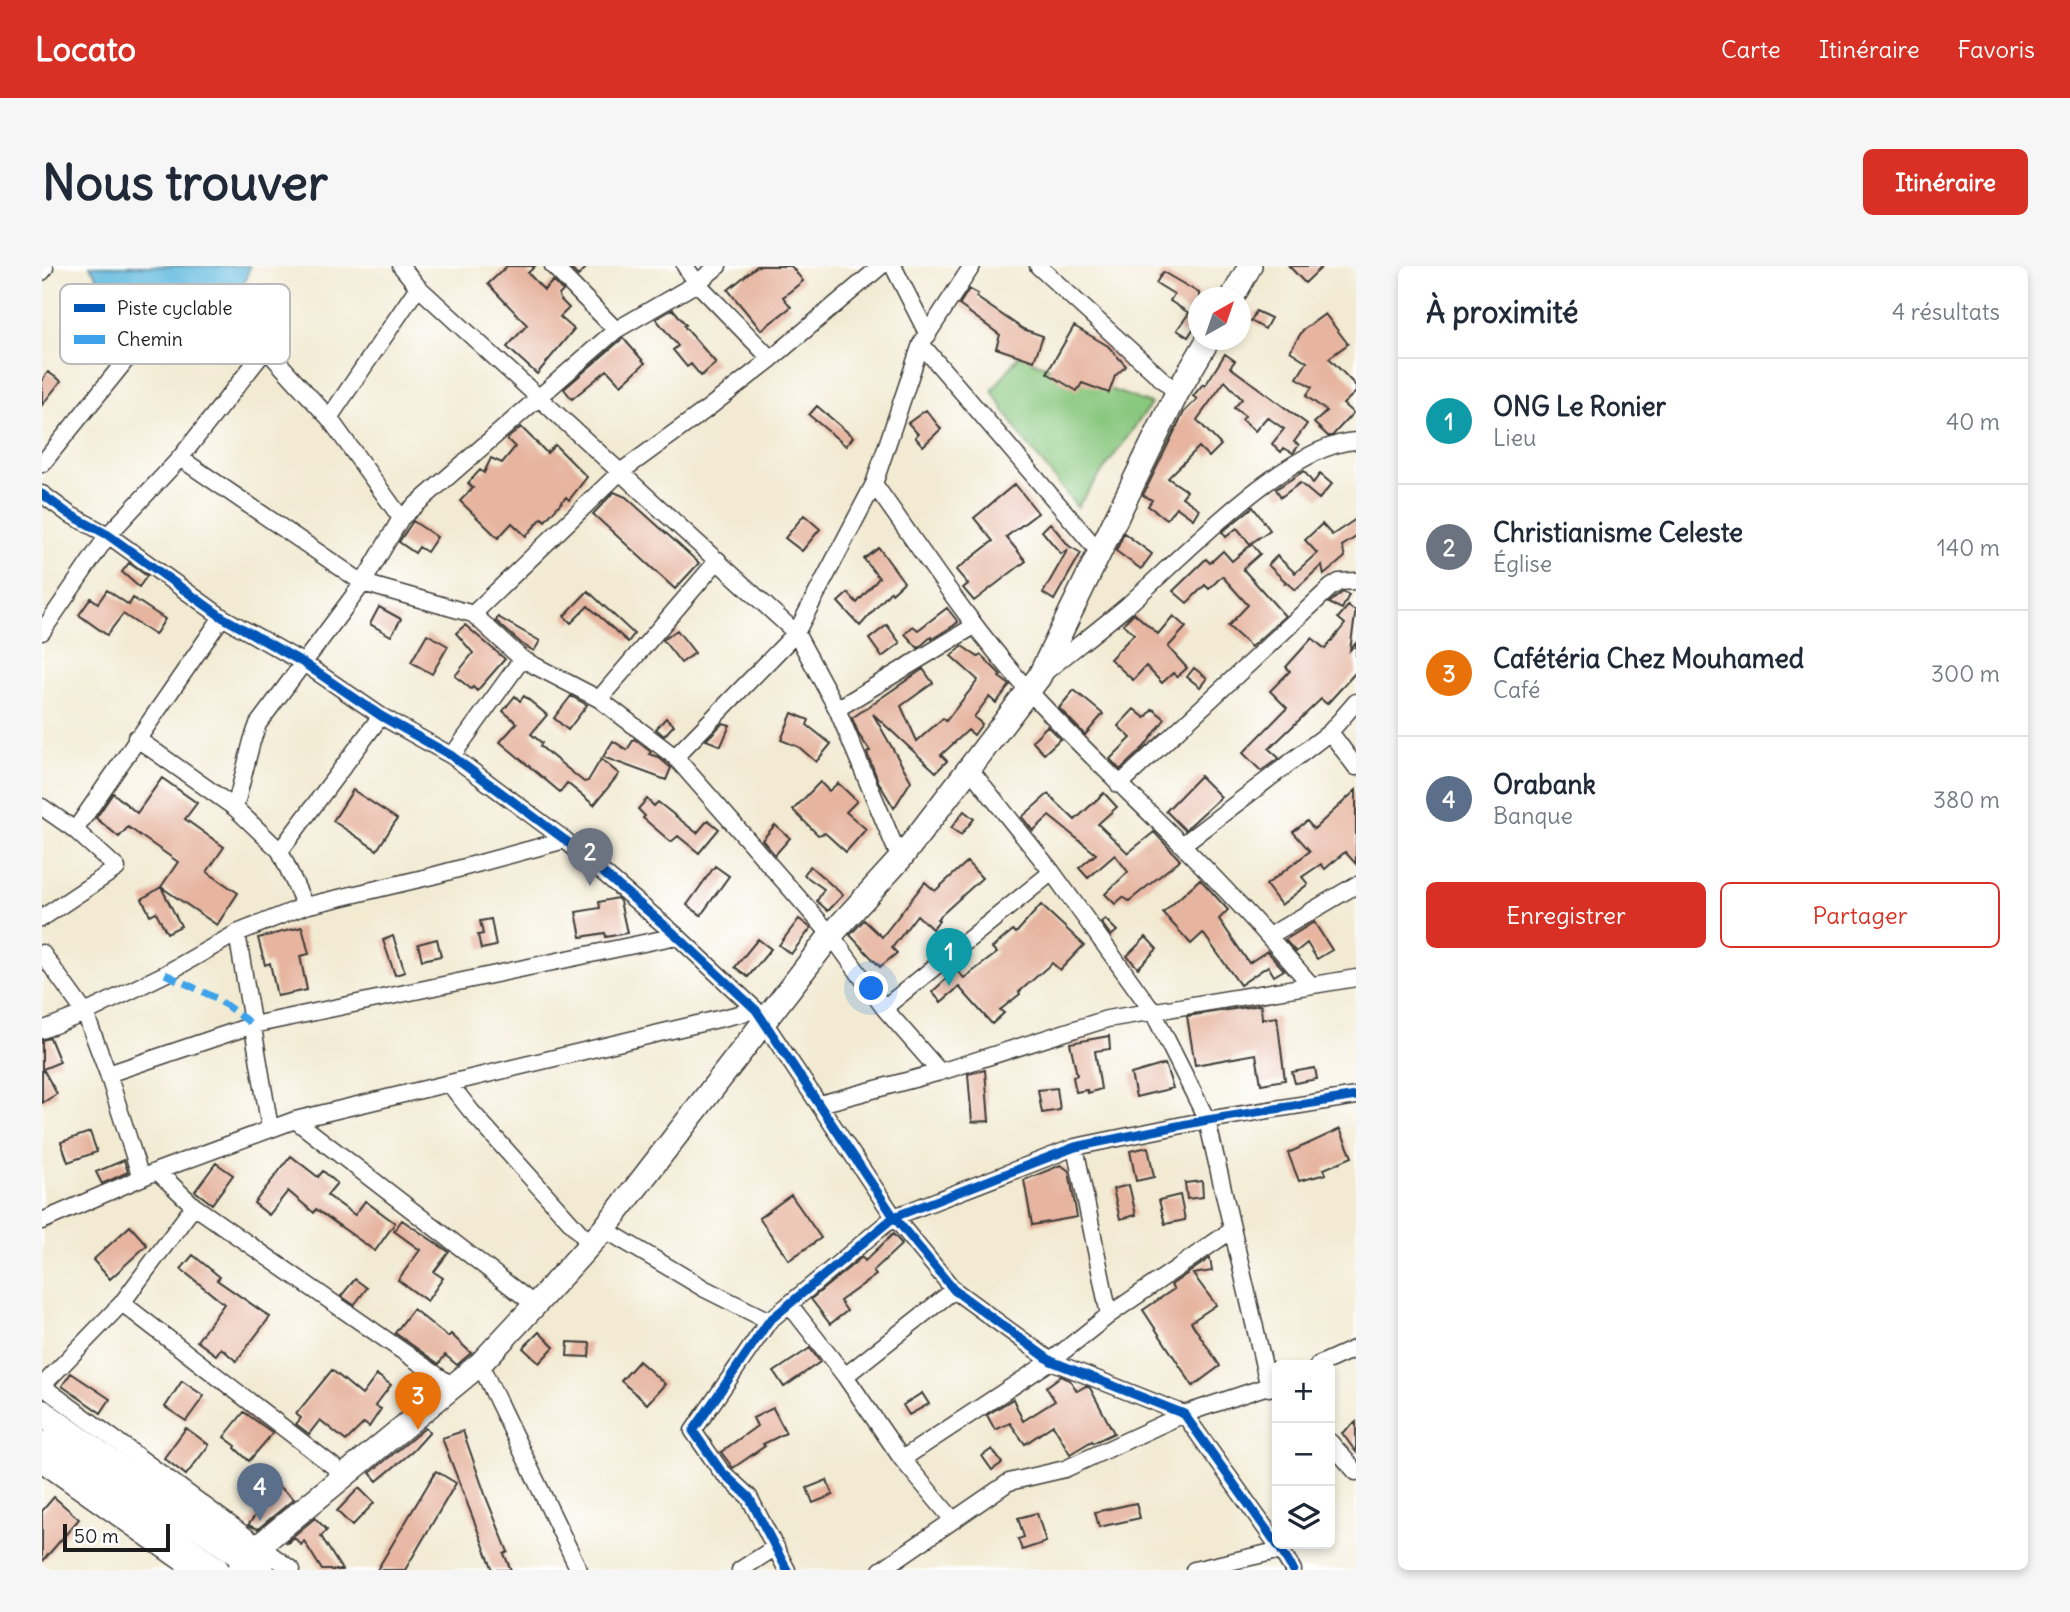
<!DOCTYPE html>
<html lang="fr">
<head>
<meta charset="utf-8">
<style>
  :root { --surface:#fff; --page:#f6f6f7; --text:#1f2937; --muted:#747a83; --line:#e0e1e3; --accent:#d93025 }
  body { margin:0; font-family:Delius,sans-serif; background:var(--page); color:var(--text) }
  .controls { position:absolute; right:21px; bottom:21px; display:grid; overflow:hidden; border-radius:10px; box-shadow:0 4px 10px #0003 }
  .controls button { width:63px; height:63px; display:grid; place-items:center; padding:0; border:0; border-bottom:2px solid var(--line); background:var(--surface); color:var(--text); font:35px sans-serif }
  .compass { position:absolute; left:1146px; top:21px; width:63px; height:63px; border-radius:50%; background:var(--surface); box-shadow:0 4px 10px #0003; rotate:40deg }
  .scale { position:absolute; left:21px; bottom:18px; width:107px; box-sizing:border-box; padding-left:7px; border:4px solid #1c1c1c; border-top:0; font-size:19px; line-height:24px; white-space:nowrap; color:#1c1c1c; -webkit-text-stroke:5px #fff; paint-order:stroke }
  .you { position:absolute; left:830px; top:723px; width:24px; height:24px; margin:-18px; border:5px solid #fff; border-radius:50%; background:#1a73e8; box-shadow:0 0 0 10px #1a73e833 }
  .badge { display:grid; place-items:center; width:46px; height:46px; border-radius:50%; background:var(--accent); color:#fff; font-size:23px; font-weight:700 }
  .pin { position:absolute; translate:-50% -58px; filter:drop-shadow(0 2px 4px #0008) }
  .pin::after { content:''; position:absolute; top:37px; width:24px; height:21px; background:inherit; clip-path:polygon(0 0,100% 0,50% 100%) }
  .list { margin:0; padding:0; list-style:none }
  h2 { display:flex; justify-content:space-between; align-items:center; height:91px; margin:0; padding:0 28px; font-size:30px }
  h2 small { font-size:23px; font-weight:400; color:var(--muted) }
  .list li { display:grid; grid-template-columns:46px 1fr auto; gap:21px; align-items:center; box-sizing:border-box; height:126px; padding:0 28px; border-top:2px solid var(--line) }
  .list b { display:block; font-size:26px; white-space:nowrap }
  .list p { margin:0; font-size:23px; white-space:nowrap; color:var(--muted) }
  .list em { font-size:23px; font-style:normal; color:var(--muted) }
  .actions { display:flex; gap:14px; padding:21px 28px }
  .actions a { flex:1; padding:16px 0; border:2px solid var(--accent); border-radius:10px; text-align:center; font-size:24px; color:var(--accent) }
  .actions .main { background:var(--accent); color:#fff }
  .icon { flex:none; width:38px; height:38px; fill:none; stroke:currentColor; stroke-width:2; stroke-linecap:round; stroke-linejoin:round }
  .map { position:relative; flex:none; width:1314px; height:1304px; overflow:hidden; border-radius:10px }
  header { display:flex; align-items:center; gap:42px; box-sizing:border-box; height:98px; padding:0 35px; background:var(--accent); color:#fff }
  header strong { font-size:33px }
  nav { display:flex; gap:38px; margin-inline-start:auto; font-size:24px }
  .intro { display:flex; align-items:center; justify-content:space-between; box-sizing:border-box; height:168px; padding:0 42px }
  h1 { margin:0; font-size:49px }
  .button { padding:18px 32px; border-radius:10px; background:var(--accent); color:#fff; font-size:24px; font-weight:700 }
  main { display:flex; gap:42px; padding:0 42px }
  aside { flex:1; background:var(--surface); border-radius:10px; box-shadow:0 4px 10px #0003 }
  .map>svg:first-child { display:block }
  .green { fill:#88c77e; stroke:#52724d; stroke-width:2 }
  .water { fill:#61b9de; stroke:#3e6a7d; stroke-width:2 }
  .building { fill:#e6b49f }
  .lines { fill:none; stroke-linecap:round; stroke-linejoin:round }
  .minor-casing { stroke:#3c3b37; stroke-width:19 }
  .secondary-casing { stroke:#3c3b37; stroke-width:26 }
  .trunk-casing { stroke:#3c3b37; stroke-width:30 }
  .minor { stroke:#fff; stroke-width:16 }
  .secondary { stroke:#fff; stroke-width:23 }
  .trunk { stroke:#fff; stroke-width:26 }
  .quiet { stroke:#3da2ea; stroke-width:7; stroke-dasharray:14 7; stroke-linecap:butt }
  .cycleway-casing { stroke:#fff; stroke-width:13 }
  .cycleway { stroke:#0057b8; stroke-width:9 }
  .key { fill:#fff; stroke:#bbb; stroke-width:2 }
  .key-label { font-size:19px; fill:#1c1c1c }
</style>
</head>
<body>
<header>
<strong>Locato</strong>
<nav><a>Carte</a><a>Itinéraire</a><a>Favoris</a></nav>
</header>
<div class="intro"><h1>Nous trouver</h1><a class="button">Itinéraire</a></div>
<main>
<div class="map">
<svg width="1314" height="1304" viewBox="0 0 1314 1304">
  <rect width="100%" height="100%" fill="#fff"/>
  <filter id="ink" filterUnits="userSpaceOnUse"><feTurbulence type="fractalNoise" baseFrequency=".0143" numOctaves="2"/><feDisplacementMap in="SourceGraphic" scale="14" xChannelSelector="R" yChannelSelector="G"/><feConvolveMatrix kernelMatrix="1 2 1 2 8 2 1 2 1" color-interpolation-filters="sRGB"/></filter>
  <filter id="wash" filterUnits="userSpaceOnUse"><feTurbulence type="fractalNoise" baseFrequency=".00686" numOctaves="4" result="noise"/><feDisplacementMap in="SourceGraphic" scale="28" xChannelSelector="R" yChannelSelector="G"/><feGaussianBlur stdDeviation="1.57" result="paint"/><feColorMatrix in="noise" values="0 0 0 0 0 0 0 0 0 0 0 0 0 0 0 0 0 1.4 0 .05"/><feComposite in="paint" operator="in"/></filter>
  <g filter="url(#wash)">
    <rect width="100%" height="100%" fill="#f2ead2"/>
    <path class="green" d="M979 87 992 96 1109 138 1035 241 979 170 950 125Z"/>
    <path class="water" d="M48 0H208L188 58 82 52Z"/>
    <g id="blocks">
      <path class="building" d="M465 0H493L486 7 502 24 511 15 521 25 517 29 518 33 527 42 518 51 532 63 495 108 465 81 485 59 446 18Z
        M526 0H546L536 10Z
        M715 0H749L761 15 741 31 749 41 719 64 686 24Z
        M1247 0H1281L1263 17Z
        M1121 6 1157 27V54L1146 71 1135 64 1147 47 1128 35 1132 28 1114 17Z
        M927 23 936 28 934 31 981 63 1001 70 992 95 954 82 958 69 917 39Z
        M631 43 644 59 642 60 674 97 659 110 649 98 645 101 631 84 636 80 614 53Z
        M1214 45 1229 52 1223 63 1209 55Z
        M1283 48 1306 78 1287 92 1314 120V126L1301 138 1311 147 1290 170H1286L1272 157 1285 145 1264 130 1270 121 1255 112 1265 96 1248 85 1261 64Z
        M1032 60 1066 80 1084 100 1073 110 1067 127 1040 117 1035 125 1005 107Z
        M581 72 603 97 579 119 565 104 530 133 522 123Z
        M1183 88 1193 95 1188 101 1265 158 1252 176 1257 179 1251 187 1242 182 1239 186 1230 178 1242 163 1225 151 1213 165 1200 154 1203 150 1192 142 1200 133 1183 115 1155 154 1179 179 1167 191 1157 181 1126 212 1145 225 1140 231 1157 243 1151 253 1134 241 1125 253 1106 240 1110 234 1101 229 1142 146 1155 133 1151 130 1161 118 1163 120Z
        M6 106 19 115 0 139V114Z
        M775 140 811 171 804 180 767 149Z
        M884 144 899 163 881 180 873 171 876 168 866 157Z
        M479 161 505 187 513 179 545 211 527 234 524 231 503 255 500 252 484 270 470 257 456 272 418 235 431 222 426 217 438 204 442 207 449 192 460 197 473 181 465 173Z
        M1262 205 1271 217 1278 208 1290 218 1277 233 1258 217 1239 231 1234 223Z
        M973 218 996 247 964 271 984 295 932 335 921 322 926 318 914 304 951 275 932 252Z
        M572 226 584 231 657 297 633 323 551 248Z
        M1211 241 1228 264 1208 278 1195 262 1184 271 1180 266Z
        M762 249 778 263 760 285 743 272Z
        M1314 253V271L1300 280 1303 291 1282 309 1280 299 1253 324 1245 317 1242 318 1244 316 1226 299 1235 290 1253 307 1275 287 1263 274 1280 258 1290 269Z
        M371 255 395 271 385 286 377 281 373 287 357 276Z
        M1008 257 1027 280 1039 287 1012 334 1001 327 1026 283 1019 288 1000 265Z
        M1082 267 1110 288 1099 303 1074 285Z
        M1210 278 1218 288 1201 303 1243 350 1209 381 1186 360 1206 339 1180 310 1167 323 1163 319 1145 337 1131 325 1164 293 1168 297 1181 285 1190 295Z
        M837 282 862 316 850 327 849 325 818 360 796 336 806 327 815 337 837 312 822 293Z
        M87 297 105 310 97 321 80 306Z
        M65 324 87 339 91 332 123 353 113 369 81 348 65 369 37 349 49 332 56 337Z
        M546 325 592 368 586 376 546 340 529 357 522 350Z
        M1301 326 1307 329 1300 343 1287 337Z
        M1306 340 1313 345 1314 343 1308 384 1314 377V406L1285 438 1279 433 1227 483 1237 492 1219 505 1201 487 1245 442 1228 425 1248 405 1244 401 1270 372 1283 383 1303 358 1296 352Z
        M337 341 359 353 349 370 328 358Z
        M905 342 916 356 911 360 890 373 889 371 876 382 863 368 871 360 876 364Z
        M1092 347 1116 368 1131 350 1144 361 1126 381 1145 402 1135 411 1131 407 1120 417 1104 400 1091 414 1068 393 1092 368 1081 358Z
        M456 351 498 375 492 385 480 378 454 355Z
        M423 359 463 393 435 425 431 421 429 423 413 410 431 387 414 367Z
        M845 359 858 377 840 391 827 373Z
        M635 364 653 387 639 397 621 374Z
        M385 368 406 380 390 408 369 396Z
        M920 380 936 391 939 389 959 409 957 411 968 419 954 437 947 431 932 451 940 458 932 469 926 464 899 489 905 495 894 506 831 448 869 515 852 542 837 517 825 487 828 485 817 469 810 452 881 403 891 417 859 440 875 475 901 452 904 455 936 414 909 390Z
        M1152 402 1165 412 1158 421 1145 411Z
        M1032 424 1061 448 1043 469 1017 442Z
        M473 430 478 435 482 430 505 449 489 468 500 477 498 480 542 516 546 515 559 493 577 508 552 539 525 517 518 526 458 476 475 457 461 445Z
        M529 430 545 439 526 464 512 452Z
        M1092 443 1103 452 1111 443 1123 453 1102 481 1078 504 1068 493 1089 472 1076 460Z
        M750 447 767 454 765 459 789 478 774 496 757 481 739 474Z
        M624 452 632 459 622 470 614 463Z
        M681 457 688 459 679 480 664 474Z
        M1005 460 1018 473 1002 488 990 475Z
        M592 473 609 486 607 488 616 491 629 502 624 514 561 491 571 475 585 484Z
        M1158 510 1179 531 1143 564 1124 545Z
        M120 512 155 537 143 553 182 581 165 606 196 627 175 659 119 621 136 596 86 561 77 571 54 552 71 527 95 547Z
        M778 516 787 525 796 517 815 535 804 546 824 563 804 586 783 567 776 569 751 544Z
        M311 524 355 553 335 584 291 555Z
        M1314 524V598L1303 586 1283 603 1279 598 1260 611 1266 618 1239 639 1224 619 1268 585 1251 566 1265 555 1272 563Z
        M1062 527 1075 541 1056 558 1086 587 1112 566 1138 594 1087 635 1081 631 1073 638 1063 628 1086 606 1073 589 1046 612 1037 602 1054 588 1007 550 991 565 980 551 1006 528 1033 554Z
        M605 533 612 540 616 536 655 567 666 554 677 563 657 587 636 570 629 576 601 552 603 550 596 543Z
        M922 545 932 553 919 569 909 562Z
        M733 559 748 572 733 589 720 574Z
        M925 596 940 612 895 653 897 655 890 663 875 649 850 682 855 687 838 701 808 669 822 654 840 671 883 616 893 625Z
        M673 600 687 610 659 649 645 639Z
        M768 600 801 629 786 645 775 635 782 623 762 609Z
        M1158 613 1186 644 1177 653 1207 697 1225 685 1242 704 1232 710 1226 700 1198 719 1161 667 1149 678 1121 647Z
        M119 621 139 660 125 667 114 646 108 649 100 633Z
        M575 632 578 635 585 667 564 671 563 667 539 671 534 646 558 642 557 636Z
        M999 639 1042 679 1018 704 1010 697 977 726 978 728 958 744 962 747 950 758 917 721 899 736 890 726 914 704 922 712 955 687 950 682 971 664 974 667Z
        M449 653 454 680 439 683 436 669 441 668 438 655Z
        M757 653 769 662 749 688 737 679Z
        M1063 653 1075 665 1069 670 1059 656Z
        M1272 656 1290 684 1275 693 1265 677 1254 686 1243 674Z
        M260 661 267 688 258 690 265 724 235 730 228 697 223 699 216 672Z
        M351 670 363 706 353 709 341 674Z
        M1104 671 1115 683 1096 702 1085 690Z
        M395 673 399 690 380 694 376 678Z
        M716 673 729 683 706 711 693 701Z
        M1219 739 1220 753 1235 751 1243 814 1219 818 1214 788 1153 799 1145 750Z
        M1067 770 1068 783 1053 785 1059 823 1046 827 1045 824 1034 826 1031 811 1035 809 1028 777Z
        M8 772 18 796 1 803 15 828 0 837V774Z
        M1123 798 1131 822 1094 831 1089 808Z
        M1273 802 1275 813 1253 817 1250 806Z
        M943 804 947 855 930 856 926 808Z
        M1015 822 1018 844 1000 847 996 824Z
        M1298 863 1310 891 1282 903 1284 908 1257 915 1246 887Z
        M48 866 55 886 26 896 19 876Z
        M1106 881 1112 911 1094 915 1088 885Z
        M249 890 276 911 281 905 295 917 285 929 313 949 323 935 353 957 333 985 274 943 272 947 246 925 227 949 212 937Z
        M82 894 86 906 60 918 54 906Z
        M174 897 191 909 170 938 153 925Z
        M1019 899 1027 905 1035 951 990 959 982 914Z
        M1160 915 1161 931 1145 933 1143 917Z
        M1087 919 1094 949 1078 953 1071 923Z
        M749 929 779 972 747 994 717 952Z
        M1138 929 1143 954 1123 958 1117 934Z
        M360 954 407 986 392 1006 401 1012 385 1035 356 1014 378 984 352 965Z
        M88 960 105 979 68 1013 51 994Z
        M851 968 860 978 831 1005 834 1009 798 1035 805 1045 788 1058 769 1033 820 991 823 995Z
        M151 989 178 1011 175 1014 228 1051 194 1095 179 1082 174 1089 155 1075 182 1038 139 1003Z
        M1168 992 1170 1005 1151 1008 1174 1039 1149 1056 1178 1100 1151 1120 1101 1044 1132 1023 1129 1019Z
        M313 1013 325 1022 312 1039 299 1030Z
        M371 1043 406 1071 409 1068 429 1087 415 1099 403 1089 397 1098 353 1067Z
        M497 1066 512 1081 497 1097 481 1082Z
        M526 1076 548 1077 547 1091 525 1090Z
        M768 1082 778 1096 742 1121 732 1106Z
        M597 1095 623 1118 605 1138 579 1115Z
        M290 1104 320 1129 335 1109 349 1119 333 1140 339 1143 327 1161 322 1157 304 1175 278 1154 267 1168 254 1158 259 1152 254 1148Z
        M29 1107 68 1133 59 1147 20 1120Z
        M1019 1110 1028 1114 1035 1125 1044 1120 1048 1122 1072 1167 1051 1177 1050 1175 1028 1188 1011 1159 983 1178 968 1157 953 1164 945 1149 971 1133 981 1155 1013 1135 1004 1121Z
        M140 1115 162 1130 144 1155 123 1141Z
        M880 1127 887 1138 867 1149 861 1139Z
        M731 1142 744 1167 721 1178 723 1180 691 1202 679 1186 715 1160 711 1152Z
        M202 1146 231 1167 207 1195 193 1182 194 1180 182 1171Z
        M1314 1156V1186L1300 1167Z
        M144 1162 167 1179 144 1209 122 1192Z
        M383 1162 388 1166 371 1185 335 1215 328 1207Z
        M421 1165 444 1231 466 1286 462 1288 469 1304H451L400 1172Z
        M950 1183 960 1197 950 1204 940 1190Z
        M394 1205 414 1217 363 1304H335Z
        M785 1214 791 1229 771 1237 765 1222Z
        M236 1220 252 1233 216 1263 206 1259Z
        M317 1222 332 1237 310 1260 295 1245Z
        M12 1231 37 1253 0 1296V1245Z
        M1094 1237 1098 1252 1057 1261 1053 1246Z
        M995 1247 1004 1276 980 1284 976 1273 982 1271 976 1252Z
        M273 1252 285 1264 279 1270 300 1304H280L262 1275 259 1279 252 1271 246 1277 244 1276Z"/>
    </g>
  </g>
  <g filter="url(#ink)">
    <use href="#blocks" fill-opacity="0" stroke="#3c3b37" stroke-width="2"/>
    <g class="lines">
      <g class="minor-casing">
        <path id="minor" d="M359 0 376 21 754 367 795 443 858 593
          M511 0 574 64
          M643 0 655 17 729 93
          M851 0 886 69
          M996 0 1135 127
          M0 6 3 2
          M879 78 1058 287
          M287 152 376 21
          M138 192 321 317 431 348 480 393 557 433 633 491 789 669 842 742
          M0 198 88 89
          M832 218C882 288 929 361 987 425 1036 479 1089 528 1140 579 1185 624 1228 671 1269 719
          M0 228 27 248 66 269 180 351 260 396 339 450 410 490 523 574 635 670 714 744 852 951 912 1024 1009 1095 1142 1148 1239 1284 1251 1304
          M431 348 577 207 665 143 729 93 839 0
          M0 366 66 269 138 192 224 83 287 152 359 252
          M1002 407C1030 384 1059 362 1086 339 1138 293 1245 178 1314 175
          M557 433 676 294
          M795 443 932 360
          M1288 466 1314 501
          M94 472 193 542 238 585 263 640
          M410 490 480 393
          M633 491 754 367 832 218 879 78 930 0
          M927 502 1010 606 1111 746 1165 854 1227 1122
          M1077 519 1288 322 1297 316 1314 315
          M0 541 33 564 75 602 0 652
          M193 542 210 475 216 458 321 317 359 252 574 64 655 17 676 0
          M33 564 180 351
          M1140 579 1288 466 1314 436
          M238 585 339 450
          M195 667 228 862
          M1227 670 1314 619
          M0 687 43 747 66 808 99 912
          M0 764 43 747 123 708 195 667 263 640 390 610 523 574
          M898 806 842 742 1010 606
          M66 808 211 759 635 670
          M407 817 429 845 549 979
          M778 838 898 806 1065 753 1314 712
          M253 854 493 1039
          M1033 881 1067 1049
          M115 905 152 940 412 1121
          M0 955 115 905 253 854 714 744
          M562 963 663 1023 727 1055
          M80 1037 304 1210
          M747 1038 803 1110 860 1193 911 1254
          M438 1098 537 1304
          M1276 1099 1314 1082
          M803 1110 912 1024
          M0 1120 250 1304
          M0 1120 80 1037 152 940
          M1288 1176 1314 1206
          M860 1193 1009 1095 1067 1049 1190 964
          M0 1198 150 1304
          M698 1304 734 1281
          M745 1304 707 1231 679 1205 651 1165 727 1055 852 951 1033 881 1165 854 1314 830
          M839 1304 967 1216 1023 1203 1142 1148 1235 1117
          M1152 1304 1239 1284"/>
      </g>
      <g class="secondary-casing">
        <path id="secondary" d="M1190 32 1208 0
          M197 1304 217 1280 438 1098 493 1039 562 963 789 669 858 593 997 411 1135 127 1166 74"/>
      </g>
      <g class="trunk-casing">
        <path id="trunk" d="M0 1147 219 1304
          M0 1178 174 1304"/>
      </g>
      <use href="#minor" class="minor"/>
      <use href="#secondary" class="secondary"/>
      <use href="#trunk" class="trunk"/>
      <path class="quiet" d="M123 708 174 732 211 759"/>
      <g class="cycleway-casing">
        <path id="cycleway" d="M0 228 27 248 66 269 180 351 260 396 339 450 410 490 523 574 635 670 714 744 852 951 912 1024 1009 1095 1142 1148 1239 1284 1251 1304
          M745 1304 707 1231 679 1205 651 1165 727 1055 852 951 1033 881 1165 854 1314 830"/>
      </g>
      <use href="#cycleway" class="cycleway"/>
    </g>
  </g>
  <rect x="18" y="18" width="230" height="80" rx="10" class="key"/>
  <rect x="32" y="38" width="31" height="8" fill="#0057b8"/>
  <rect x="32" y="69" width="31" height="9" fill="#3da2ea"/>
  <g class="key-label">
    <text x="75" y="49">Piste cyclable</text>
    <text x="75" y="80">Chemin</text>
  </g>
</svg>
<div class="controls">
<button>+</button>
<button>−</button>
<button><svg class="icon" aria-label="layers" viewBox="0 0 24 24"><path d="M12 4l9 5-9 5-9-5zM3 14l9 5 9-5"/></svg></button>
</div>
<svg class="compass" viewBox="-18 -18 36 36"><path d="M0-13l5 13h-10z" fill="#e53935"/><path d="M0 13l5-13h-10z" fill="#747a83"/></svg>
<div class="scale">50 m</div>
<div class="you"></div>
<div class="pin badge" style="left:907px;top:720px;background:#0f9aa8">1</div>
<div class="pin badge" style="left:548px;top:620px;background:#6b7280">2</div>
<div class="pin badge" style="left:376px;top:1164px;background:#e8710a">3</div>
<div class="pin badge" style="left:218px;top:1255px;background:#5c6f8a">4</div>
</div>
<aside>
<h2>À proximité<small>4 résultats</small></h2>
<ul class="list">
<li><span class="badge" style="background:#0f9aa8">1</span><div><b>ONG Le Ronier</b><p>Lieu</p></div><em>40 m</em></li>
<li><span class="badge" style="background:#6b7280">2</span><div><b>Christianisme Celeste</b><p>Église</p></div><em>140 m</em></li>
<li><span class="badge" style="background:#e8710a">3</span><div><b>Cafétéria Chez Mouhamed</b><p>Café</p></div><em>300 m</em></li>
<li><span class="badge" style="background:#5c6f8a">4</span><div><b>Orabank</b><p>Banque</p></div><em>380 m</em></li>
</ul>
<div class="actions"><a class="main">Enregistrer</a><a>Partager</a></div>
</aside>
</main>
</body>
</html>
